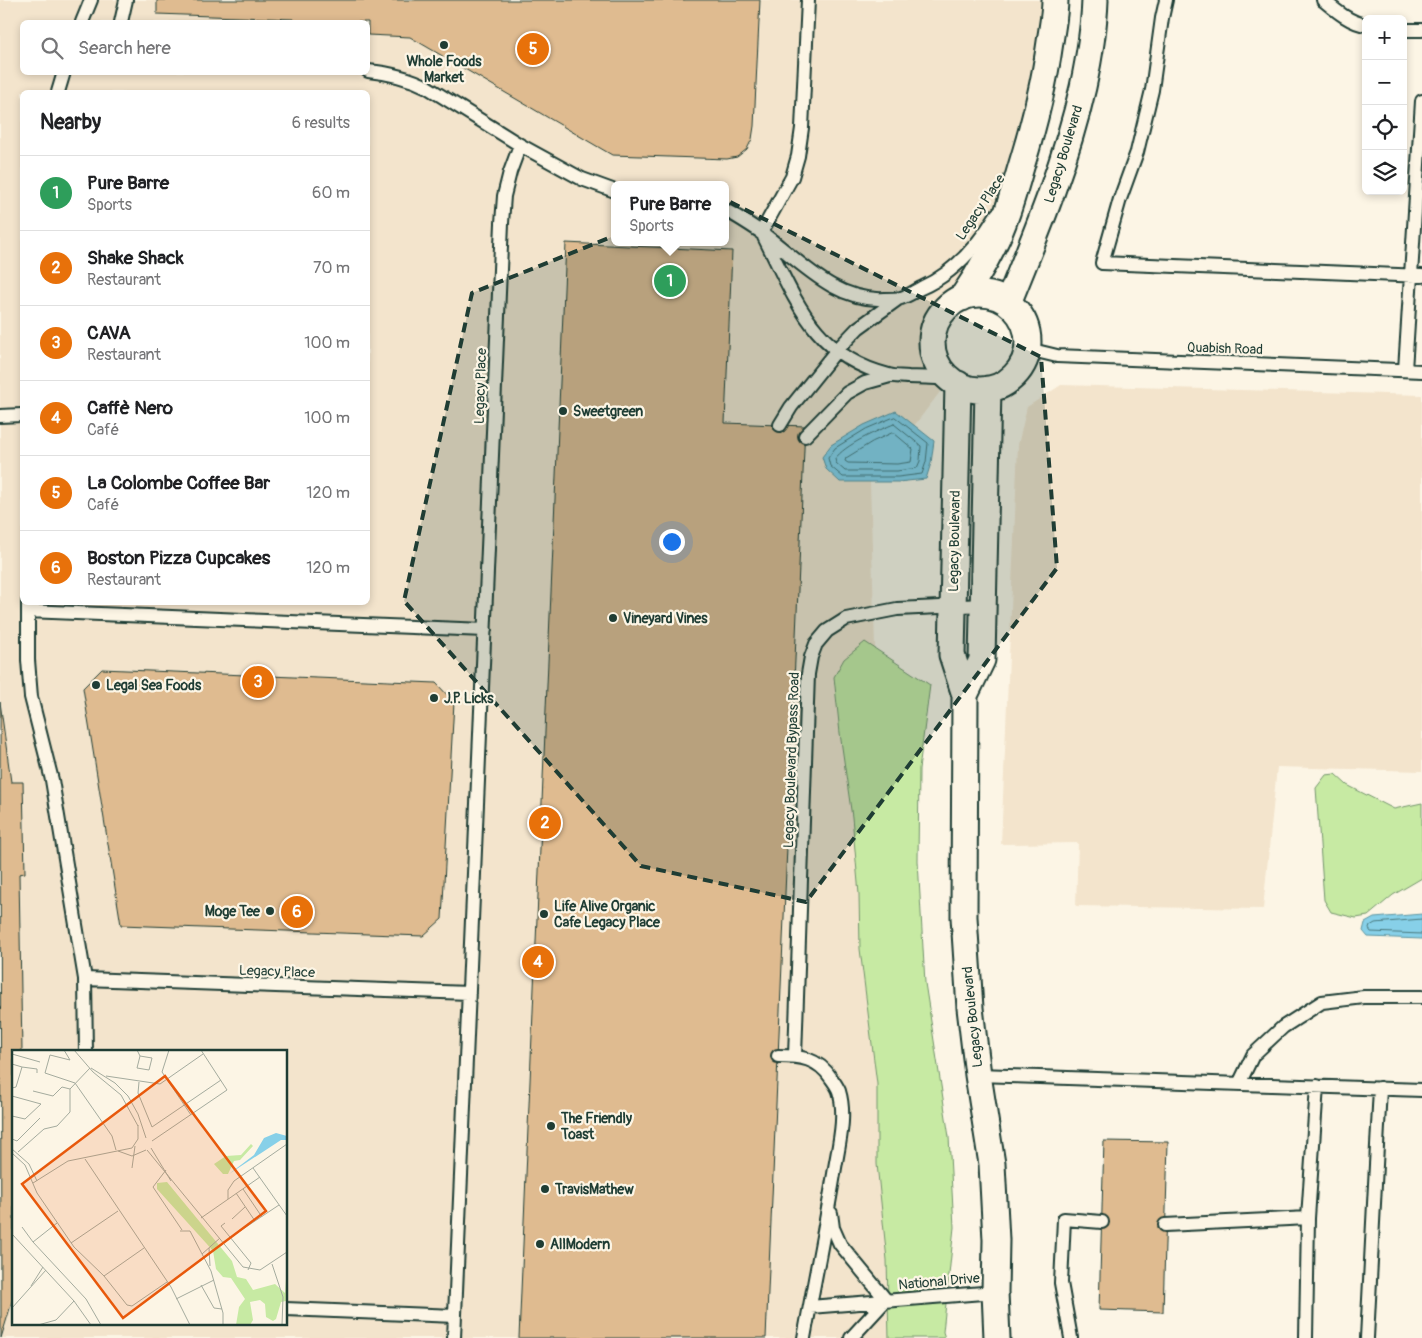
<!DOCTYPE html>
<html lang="en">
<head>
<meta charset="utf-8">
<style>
  :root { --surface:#fff; --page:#f6f6f6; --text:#202124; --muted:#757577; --line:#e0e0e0; --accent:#1f3d34 }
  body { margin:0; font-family:Pangolin,sans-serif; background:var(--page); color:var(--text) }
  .controls { position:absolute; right:15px; top:15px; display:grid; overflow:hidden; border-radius:8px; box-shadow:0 2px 8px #0003 }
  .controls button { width:45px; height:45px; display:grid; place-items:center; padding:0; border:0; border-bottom:1px solid var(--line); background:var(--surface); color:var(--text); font:25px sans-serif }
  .you { position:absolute; left:671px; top:541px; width:18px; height:18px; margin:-12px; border:4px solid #fff; border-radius:50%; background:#1a73e8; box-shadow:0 0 0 8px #1a73e833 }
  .badge { display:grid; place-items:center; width:32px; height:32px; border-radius:50%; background:var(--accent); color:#fff; font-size:16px; font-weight:700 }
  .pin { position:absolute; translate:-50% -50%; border:2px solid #fff; box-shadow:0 1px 5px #0006 }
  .popup { position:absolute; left:611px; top:181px; width:118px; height:65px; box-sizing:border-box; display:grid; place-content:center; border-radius:8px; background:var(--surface); filter:drop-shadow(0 1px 4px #0005); font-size:16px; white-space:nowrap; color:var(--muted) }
  .popup b { font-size:19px; color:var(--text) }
  .popup::after { content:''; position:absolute; left:50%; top:100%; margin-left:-10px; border:10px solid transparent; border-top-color:var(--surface) }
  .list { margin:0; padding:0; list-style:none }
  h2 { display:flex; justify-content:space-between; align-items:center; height:65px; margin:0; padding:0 20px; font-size:21px }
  h2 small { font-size:16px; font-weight:400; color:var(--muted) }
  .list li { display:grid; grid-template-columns:32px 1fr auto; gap:15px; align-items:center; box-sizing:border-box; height:75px; padding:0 20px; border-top:1px solid var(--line) }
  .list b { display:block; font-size:19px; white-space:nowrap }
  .list p { margin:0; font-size:16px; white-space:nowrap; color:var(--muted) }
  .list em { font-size:16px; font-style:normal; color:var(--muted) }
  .icon { flex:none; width:28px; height:28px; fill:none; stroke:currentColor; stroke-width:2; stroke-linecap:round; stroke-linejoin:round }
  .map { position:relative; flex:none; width:1422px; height:1338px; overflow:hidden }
  .search { position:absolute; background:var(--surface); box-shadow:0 2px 8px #0003; left:20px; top:20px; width:350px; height:55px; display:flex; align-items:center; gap:12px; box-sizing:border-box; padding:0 18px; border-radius:8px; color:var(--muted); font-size:19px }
  .panel { position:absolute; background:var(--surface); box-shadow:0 2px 8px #0003; left:20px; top:90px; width:350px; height:515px; border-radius:8px }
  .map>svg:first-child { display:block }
  .built { fill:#f3e4cc; fill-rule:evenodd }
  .green { fill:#c7eaa3; stroke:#73946c }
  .water { fill:#87d0e8; stroke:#5d95a0 }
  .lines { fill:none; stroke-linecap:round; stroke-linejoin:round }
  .shore { stroke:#49787c; stroke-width:1 }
  .building { fill:#dfbb90; stroke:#1f3d34 }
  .service-casing { stroke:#1f3d34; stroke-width:16 }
  .minor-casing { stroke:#1f3d34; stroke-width:29 }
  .service { stroke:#fcf5e5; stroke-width:12 }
  .minor { stroke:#fcf5e5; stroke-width:25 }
  .marked { fill:#1f3d34; fill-opacity:0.2; stroke:#1f3d34; stroke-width:4; stroke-dasharray:10 6; stroke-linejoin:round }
  .poi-dot { fill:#1f3d34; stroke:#fcf5e5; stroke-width:2 }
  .labels { text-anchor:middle; stroke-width:4.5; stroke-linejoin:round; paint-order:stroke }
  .poi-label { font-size:14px; font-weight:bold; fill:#1f3d34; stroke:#fcf5e5; text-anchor:start }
  .street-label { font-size:14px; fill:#1f3d34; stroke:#fcf5e5 }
  .inset-road { fill:none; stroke:#a4ab9e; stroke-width:1 }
  .view { fill:#e8590c; fill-opacity:0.15; stroke:#e8590c; stroke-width:2.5 }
  .inset-edge { fill:none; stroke:#1f3d34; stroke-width:2.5 }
</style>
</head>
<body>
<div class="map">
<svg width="1422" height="1338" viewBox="0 0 1422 1338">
  <rect width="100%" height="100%" fill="#fcf5e5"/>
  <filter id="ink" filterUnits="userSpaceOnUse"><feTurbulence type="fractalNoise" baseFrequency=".02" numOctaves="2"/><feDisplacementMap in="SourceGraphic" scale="10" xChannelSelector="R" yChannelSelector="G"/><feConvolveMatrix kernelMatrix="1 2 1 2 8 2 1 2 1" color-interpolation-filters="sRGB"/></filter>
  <g filter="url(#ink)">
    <path class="built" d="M0 0H1055L1030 138 951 304 939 317 935 327 932 344 934 356 938 365 950 379 870 483 896 1338H0ZM22 22H368V72H22ZM22 92H368V602H22ZM615 185H725V242H615ZM14 1052H286V1324H14Z
      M1061 385 1422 395V771L1277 767 1263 909 1076 906 1078 843 1001 844 1018 445 1027 407Z"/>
    <path class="green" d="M865 642 930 685 919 769 918 861 925 983 949 1137 954 1227 943 1332 945 1338H889L887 1260 877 1164V1084L860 949 859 894 852 817 840 733 834 677 844 659Z
      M1335 774 1347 785 1394 809 1422 803V878L1393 895 1368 916 1356 918 1331 912 1324 900 1316 788 1326 775Z"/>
    <path class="water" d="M896 411 934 441 931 463 926 479 898 482H840L826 469 822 457 831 445 864 425Z
      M1422 914V939L1368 937 1363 931 1365 923 1374 918Z"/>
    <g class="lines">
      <path class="shore" d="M895 417 928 443 926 462 922 474 898 477H843L830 466 828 458 835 448 866 429Z
        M894 424 921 446 920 461 917 468 897 471H845L836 463 835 459C844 445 879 430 894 424Z
        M892 433H894L913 449 911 462 897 464 848 463 845 461 846 458 872 442Z
        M1422 919 1375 923 1370 926 1369 929 1371 932 1422 934"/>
    </g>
    <path class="building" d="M157 0H760L754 126 752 139 747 149 737 157 727 159 612 155 410 37 368 35V22H293V19L157 14Z
      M566 243 732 251 725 423 805 426 766 1338H519Z
      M102 669 436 683 454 702 442 919 423 936 121 925 83 688Z
      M0 702 11 782H23L25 873 19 874 22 1052H14V1295L1 1338Z
      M1104 1141 1168 1142 1163 1312 1099 1310Z"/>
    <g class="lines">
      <g class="service-casing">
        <path id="service" d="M1166 0 1162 18 1152 90 1137 152 1120 199 1102 263 1422 276
          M1323 0C1335 10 1350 23 1366 25
          M82 22 91 0
          M121 22 126 0
          M1403 30H1422
          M368 71C389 73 408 77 427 87L520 145 582 179 615 191
          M58 92 64 72
          M725 210C737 216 749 224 761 232 799 260 834 302 885 299 890 299 896 299 901 298 908 296 915 291 921 288 953 274 979 244 997 214
          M761 233 792 177 798 156 802 128 808 0
          M764 237C795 298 814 357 889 375 895 377 902 376 908 377 922 377 936 378 950 379
          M1028 349 1057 356 1422 371
          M1405 370 1422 101
          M0 416 22 415
          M780 425 791 407 836 351 858 328 898 299
          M805 436 847 393 865 383 890 376
          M28 602V660L31 697 52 780 85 979 86 1052
          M28 611 485 630
          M85 979 469 993
          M778 1056C800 1056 818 1058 831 1078 834 1082 837 1086 839 1091 847 1117 838 1147 834 1174 825 1229 814 1283 804 1338
          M795 1056 808 674 811 657 816 644 827 631 846 619 897 609 983 605
          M978 1075 1422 1090
          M1239 1084 1253 1055 1283 1027 1322 1002 1364 997H1422
          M831 1213 833 1228 840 1244 886 1300
          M1165 1225 1308 1218
          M810 1307 995 1292
          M286 1309 455 1316
          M454 1338 502 223 504 196 510 172 520 145
          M851 1338 886 1300
          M1071 1338 1061 1283 1064 1219 1102 1222
          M1306 1338 1308 1218 1317 1086
          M1367 1338 1380 1088"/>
      </g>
      <g class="minor-casing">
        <path id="minor" d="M932 342a48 48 0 1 1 96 0a48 48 0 1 1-96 0Z
          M962 298C974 281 984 264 993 246 1006 221 1013 194 1021 167 1034 125 1044 86 1050 42 1052 28 1055 14 1055 0
          M1008 303C1037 232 1066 162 1083 87 1089 59 1094 29 1095 0
          M958 384 952 655 965 695 964 917 970 1008 978 1075 992 1164 996 1240 995 1292 997 1338
          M965 695 982 660 988 389"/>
      </g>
      <use href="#service" class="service"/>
      <use href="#minor" class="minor"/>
    </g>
  </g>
  <path class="marked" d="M716 195 1041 357 1057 568 806 902 641 866 404 601 472 293Z"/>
  <g class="poi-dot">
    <circle cx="444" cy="45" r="5"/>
    <circle cx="563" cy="411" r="5"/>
    <circle cx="613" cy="618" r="5"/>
    <circle cx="96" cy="685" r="5"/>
    <circle cx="434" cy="698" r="5"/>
    <circle cx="270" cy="911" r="5"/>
    <circle cx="544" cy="914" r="5"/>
    <circle cx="551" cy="1126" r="5"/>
    <circle cx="545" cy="1189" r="5"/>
    <circle cx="540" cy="1244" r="5"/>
  </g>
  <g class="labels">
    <g class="poi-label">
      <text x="444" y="66" text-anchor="middle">Whole Foods<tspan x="444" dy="16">Market</tspan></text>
      <text x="573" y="416">Sweetgreen</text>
      <text x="623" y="623">Vineyard Vines</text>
      <text x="106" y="690">Legal Sea Foods</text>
      <text x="444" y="703">J.P. Licks</text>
      <text x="554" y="911">Life Alive Organic<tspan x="554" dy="16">Cafe Legacy Place</tspan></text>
      <text x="260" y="916" text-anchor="end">Moge Tee</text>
      <text x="561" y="1123">The Friendly<tspan x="561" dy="16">Toast</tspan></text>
      <text x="555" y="1194">TravisMathew</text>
      <text x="550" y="1249">AllModern</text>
    </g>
    <g class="street-label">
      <text transform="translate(1063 154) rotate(-73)" y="5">Legacy Boulevard</text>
      <text transform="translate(980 207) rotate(-56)" y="5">Legacy Place</text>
      <text transform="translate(1225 348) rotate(2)" y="5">Quabish Road</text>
      <text transform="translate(480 386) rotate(-88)" y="5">Legacy Place</text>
      <text transform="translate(954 541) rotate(-89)" y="5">Legacy Boulevard</text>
      <text transform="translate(791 760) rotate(-88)" y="5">Legacy Boulevard Bypass Road</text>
      <text transform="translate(277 971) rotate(2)" y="5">Legacy Place</text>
      <text transform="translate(972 1017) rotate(-96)" y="5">Legacy Boulevard</text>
      <text transform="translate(939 1281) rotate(-5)" y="5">National Drive</text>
    </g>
  </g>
  <g transform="translate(12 1050)">
    <rect width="275" height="275" fill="#fcf5e5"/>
    <path d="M239 94 241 96 228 110 222 111 216 124H211L202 114 214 106 229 105ZM155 132 220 211 225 227 234 229 241 240 263 234 273 243 275 215V256L274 251 269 252 264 269 261 271 254 267 253 254 248 250 238 252 241 270 238 275H224L227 257 233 249 219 228 211 227 204 219 201 201 194 193 145 139V133Z" fill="#c7eaa3"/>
    <path d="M264 83 275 86V90H269L217 124 242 105 252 88Z" fill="#87d0e8"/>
    <path class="inset-road" d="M52 0 58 10 38 5 33 23 63 33 100 86 104 100M62 0 81 22 109 45 126 76M125 0 128 6 125 18 137 20 140 8 128 6M157 0 150 22 179 65M0 4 28 12M0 14 10 17 4 37 0 38M10 17 25 19V23M79 18 103 33 116 46 126 64 134 88M94 26 148 34 191 4M127 32 126 43 140 77 209 30M21 41 41 46 50 37 58 39M0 46 29 54 13 69 0 66M0 89 5 91 28 68M140 91 215 40 189 0M139 98 159 131M0 99 17 114 25 131M135 100 231 217 248 220 275 202M106 101 120 106 134 100M6 102 32 79 45 76 58 62V39L78 18M0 103 13 115 25 143 62 197 92 226 115 255 120 256 155 232M73 109 159 237 178 275M120 118 123 96M241 118 275 166M154 120 141 137 170 180M21 133 56 111 120 98 126 89V75M231 139 250 167M224 143 243 171M216 149V140L222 131 275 94M189 168 248 127M220 169 233 157M45 173 21 192 74 249 89 275M213 173 209 176 239 213 236 220M10 177 21 192M168 181H178L199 221 211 263V275M0 184 62 251 79 275M219 187 267 155M59 193 106 161M197 198 198 216M190 204 208 188M260 214 271 247 270 275M92 226 132 198M189 235 202 258 210 259M19 236 31 217M164 249 202 230M0 258 34 220M26 275 44 270 62 251"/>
    <path class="view" d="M153 26 254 161 111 268 10 134Z"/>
    <rect width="275" height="275" class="inset-edge"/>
  </g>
</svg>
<div class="controls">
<button>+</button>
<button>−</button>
<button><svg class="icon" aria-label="locate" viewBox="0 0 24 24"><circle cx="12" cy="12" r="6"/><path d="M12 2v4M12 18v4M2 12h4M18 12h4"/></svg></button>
<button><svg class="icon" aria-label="layers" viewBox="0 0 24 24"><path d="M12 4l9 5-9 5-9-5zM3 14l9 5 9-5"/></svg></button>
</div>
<div class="you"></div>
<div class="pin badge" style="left:670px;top:281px;background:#2e9e5b">1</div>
<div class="popup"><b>Pure Barre</b>Sports</div>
<div class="pin badge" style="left:545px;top:823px;background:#e8710a">2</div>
<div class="pin badge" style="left:258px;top:682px;background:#e8710a">3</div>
<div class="pin badge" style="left:538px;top:962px;background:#e8710a">4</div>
<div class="pin badge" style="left:533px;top:49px;background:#e8710a">5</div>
<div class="pin badge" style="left:297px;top:912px;background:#e8710a">6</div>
<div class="search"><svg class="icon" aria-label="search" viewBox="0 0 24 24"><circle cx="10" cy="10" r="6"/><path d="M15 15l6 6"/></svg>Search here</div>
<section class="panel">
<h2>Nearby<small>6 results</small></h2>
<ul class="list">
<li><span class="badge" style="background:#2e9e5b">1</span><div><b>Pure Barre</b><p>Sports</p></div><em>60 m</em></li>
<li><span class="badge" style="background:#e8710a">2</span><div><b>Shake Shack</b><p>Restaurant</p></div><em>70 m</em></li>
<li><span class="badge" style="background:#e8710a">3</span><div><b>CAVA</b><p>Restaurant</p></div><em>100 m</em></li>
<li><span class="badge" style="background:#e8710a">4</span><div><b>Caffè Nero</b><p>Café</p></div><em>100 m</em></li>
<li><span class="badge" style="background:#e8710a">5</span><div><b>La Colombe Coffee Bar</b><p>Café</p></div><em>120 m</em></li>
<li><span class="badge" style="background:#e8710a">6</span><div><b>Boston Pizza Cupcakes</b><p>Restaurant</p></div><em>120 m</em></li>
</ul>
</section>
</div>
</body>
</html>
